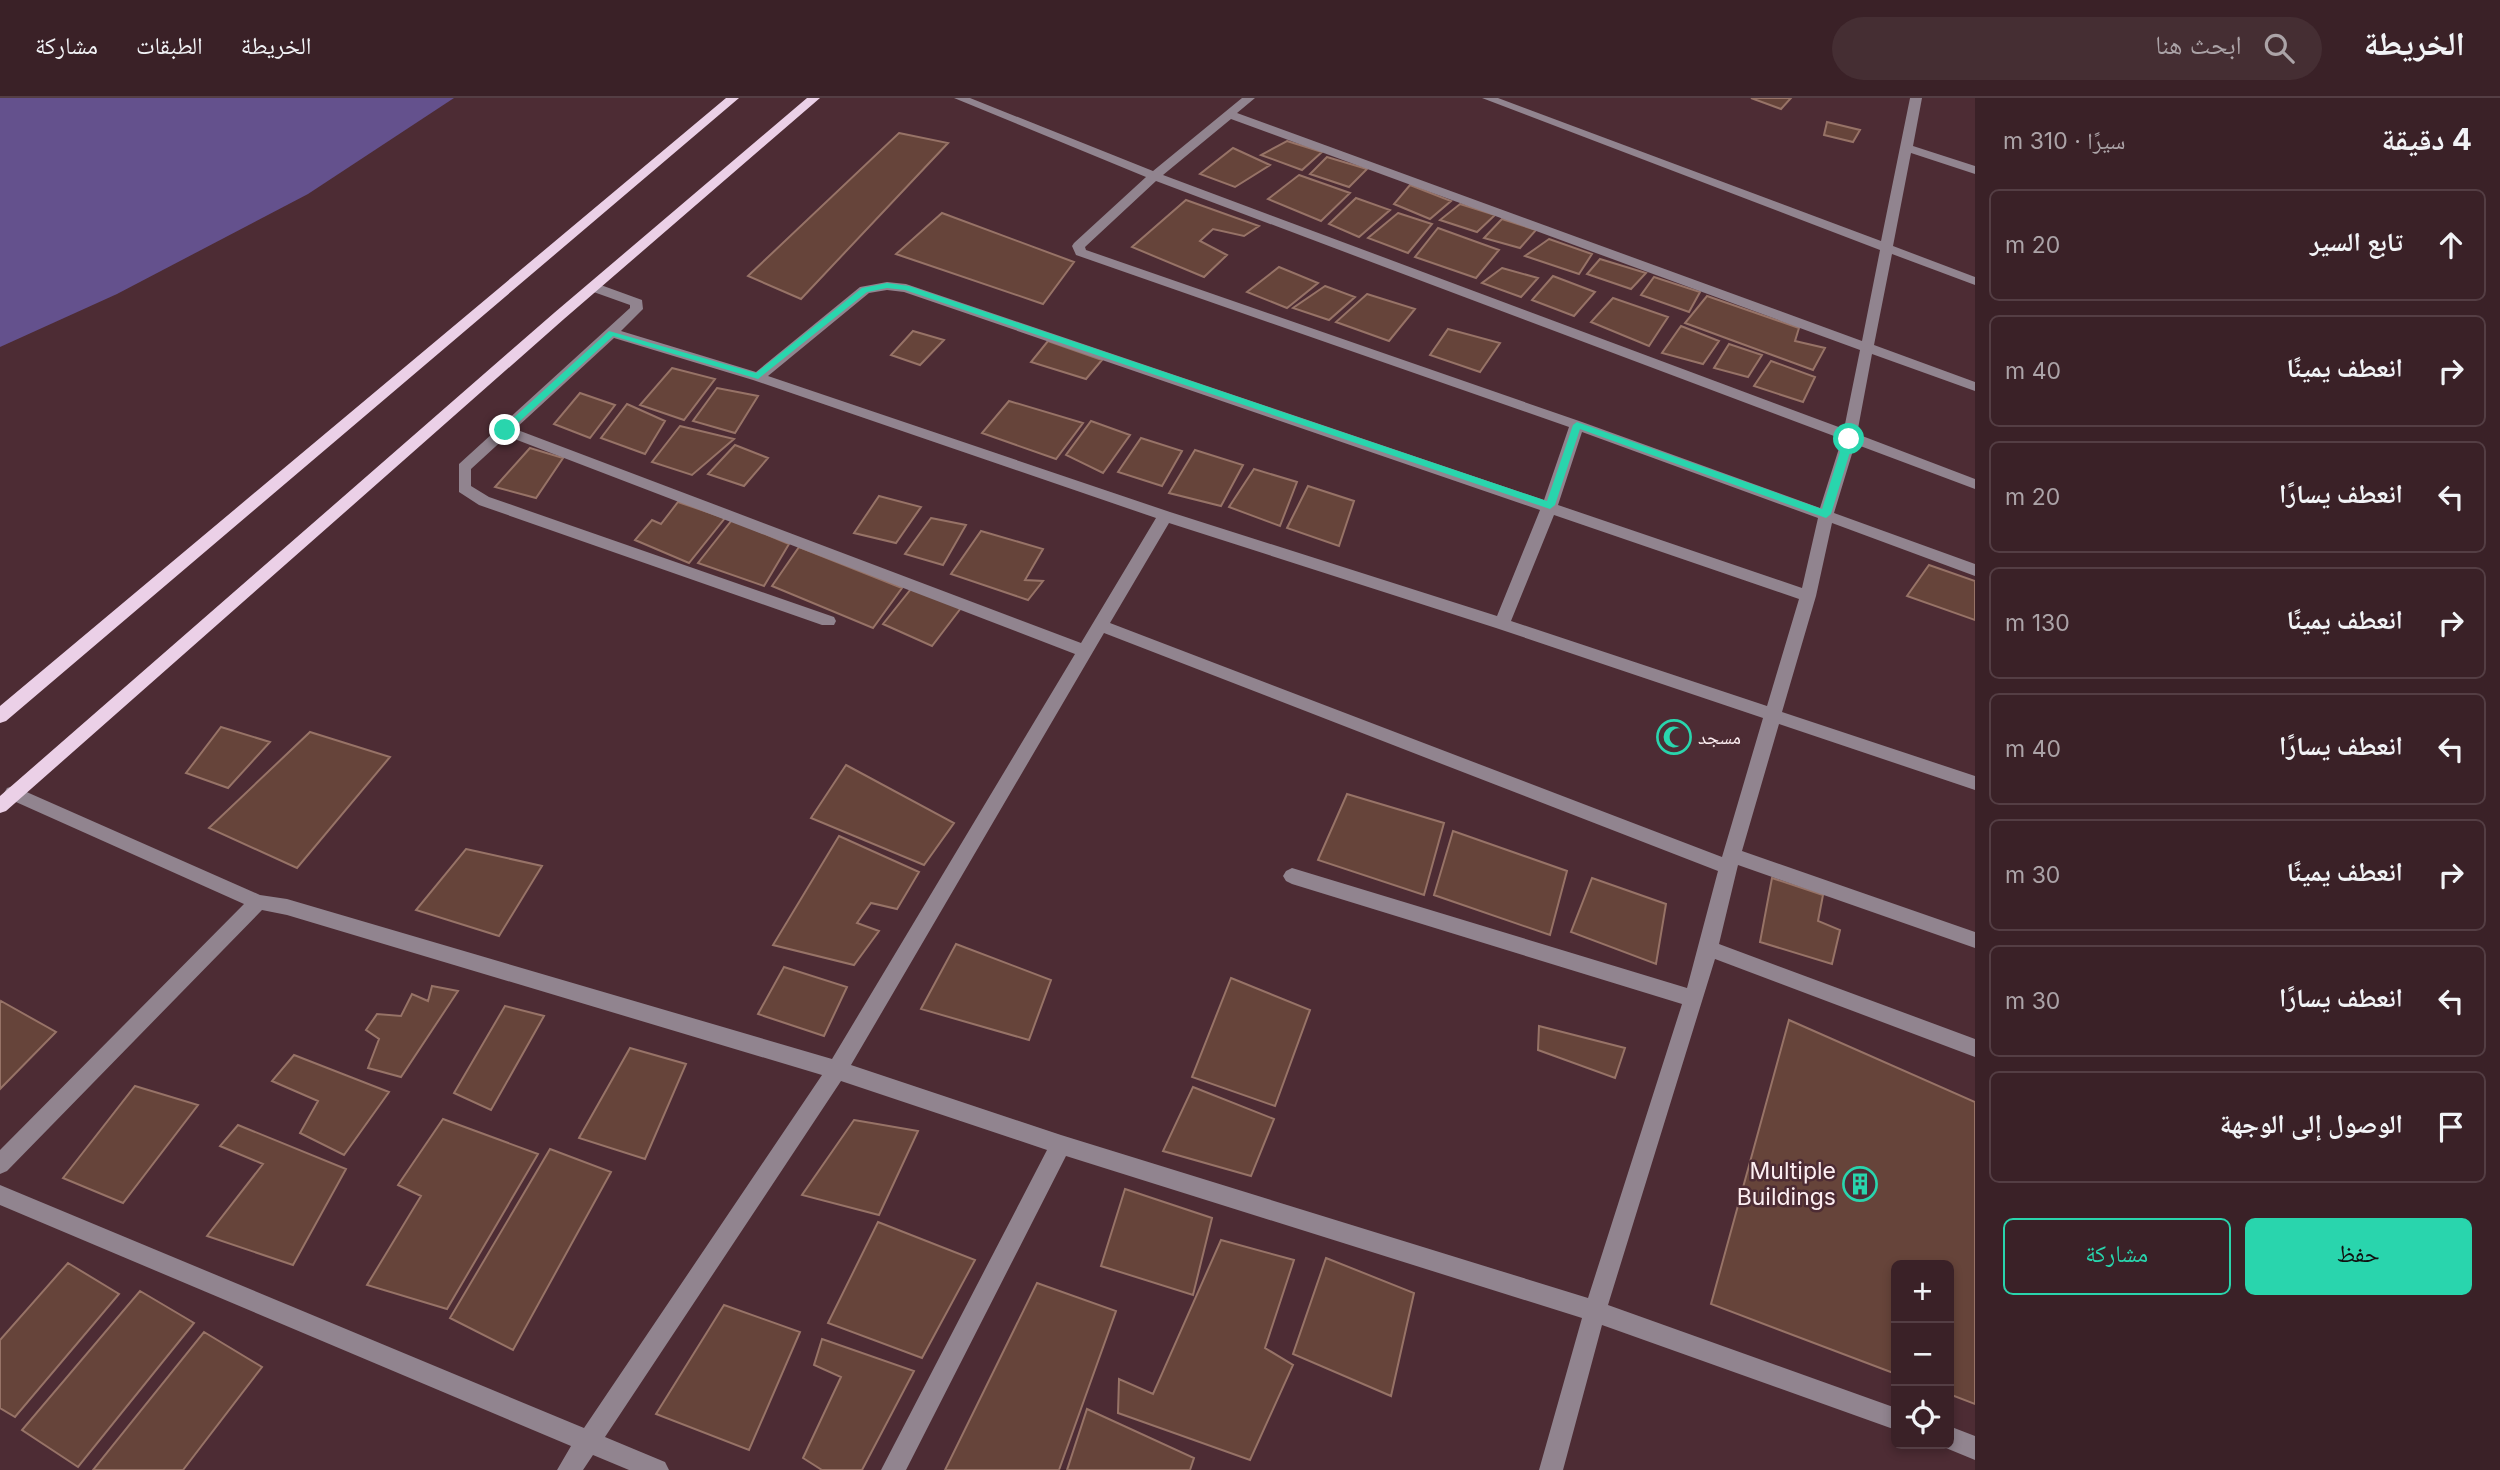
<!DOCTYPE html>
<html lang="ar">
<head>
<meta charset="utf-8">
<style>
  :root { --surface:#3a2127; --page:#452e33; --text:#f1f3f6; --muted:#aba3a7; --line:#543e44; --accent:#29d5ad }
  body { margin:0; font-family:Inter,"Noto Naskh Arabic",sans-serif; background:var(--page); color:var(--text); direction:rtl }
  .controls { position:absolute; right:21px; bottom:21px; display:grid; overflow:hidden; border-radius:10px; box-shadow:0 4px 10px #0003 }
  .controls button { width:63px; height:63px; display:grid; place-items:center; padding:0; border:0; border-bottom:2px solid var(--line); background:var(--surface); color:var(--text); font:35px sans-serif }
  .stop { position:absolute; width:21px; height:21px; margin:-16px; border:5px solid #29d5ad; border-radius:50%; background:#fff }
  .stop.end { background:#29d5ad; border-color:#fff; box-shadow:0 2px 7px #0008 }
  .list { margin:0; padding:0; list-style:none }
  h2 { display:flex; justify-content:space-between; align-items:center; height:91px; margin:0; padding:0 28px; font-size:30px }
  h2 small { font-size:23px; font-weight:400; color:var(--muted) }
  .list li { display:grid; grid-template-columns:46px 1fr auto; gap:21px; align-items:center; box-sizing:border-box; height:112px; margin:0 14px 14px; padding:0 14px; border:2px solid var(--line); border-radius:10px }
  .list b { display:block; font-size:26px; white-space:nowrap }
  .list em { font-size:23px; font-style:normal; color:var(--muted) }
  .actions { display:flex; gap:14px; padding:21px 28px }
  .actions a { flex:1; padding:16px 0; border:2px solid var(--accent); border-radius:10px; text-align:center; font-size:24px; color:var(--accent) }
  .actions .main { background:var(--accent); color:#111 }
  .icon { flex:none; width:38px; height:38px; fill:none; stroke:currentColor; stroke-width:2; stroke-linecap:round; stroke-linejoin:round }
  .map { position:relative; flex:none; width:1975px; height:1372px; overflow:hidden; direction:ltr }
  header { display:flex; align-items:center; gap:42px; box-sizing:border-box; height:98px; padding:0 35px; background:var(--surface); border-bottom:2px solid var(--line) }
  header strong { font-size:33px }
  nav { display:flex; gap:38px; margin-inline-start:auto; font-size:24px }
  .search { width:490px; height:63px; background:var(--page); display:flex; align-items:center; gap:18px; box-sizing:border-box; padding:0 24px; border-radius:38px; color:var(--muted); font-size:26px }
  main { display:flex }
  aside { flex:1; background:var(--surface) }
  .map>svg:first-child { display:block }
  .water { fill:#64518d }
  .building { fill:#66443a; stroke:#977367; stroke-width:2 }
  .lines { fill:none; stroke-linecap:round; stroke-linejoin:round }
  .minor { fill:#91848f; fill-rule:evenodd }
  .major { fill:#ebd0e7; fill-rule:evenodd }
  .route { fill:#29d5ad }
  .labels { text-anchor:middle; stroke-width:5; stroke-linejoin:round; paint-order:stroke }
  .poi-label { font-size:19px; fill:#fdeff2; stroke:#4d2c34; text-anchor:start }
  .near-poi-label { font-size:23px; fill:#fdeff2; stroke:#4d2c34; text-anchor:end }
</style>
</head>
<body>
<header>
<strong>الخريطة</strong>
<div class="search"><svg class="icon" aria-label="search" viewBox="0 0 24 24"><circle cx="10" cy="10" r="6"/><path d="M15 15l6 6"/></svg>ابحث هنا</div>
<nav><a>الخريطة</a><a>الطبقات</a><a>مشاركة</a></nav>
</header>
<main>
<aside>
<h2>4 دقيقة<small>سيرًا · 310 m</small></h2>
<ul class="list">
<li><svg class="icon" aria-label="ahead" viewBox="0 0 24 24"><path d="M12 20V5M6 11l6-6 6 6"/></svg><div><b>تابع السير</b></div><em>20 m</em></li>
<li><svg class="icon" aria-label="right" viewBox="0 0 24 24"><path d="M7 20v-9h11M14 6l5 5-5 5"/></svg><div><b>انعطف يمينًا</b></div><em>40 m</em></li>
<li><svg class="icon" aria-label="left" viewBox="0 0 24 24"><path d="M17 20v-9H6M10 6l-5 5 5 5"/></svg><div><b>انعطف يسارًا</b></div><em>20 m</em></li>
<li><svg class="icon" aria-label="right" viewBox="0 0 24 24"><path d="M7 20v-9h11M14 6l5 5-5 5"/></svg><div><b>انعطف يمينًا</b></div><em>130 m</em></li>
<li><svg class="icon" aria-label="left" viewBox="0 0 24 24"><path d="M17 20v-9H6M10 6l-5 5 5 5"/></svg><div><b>انعطف يسارًا</b></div><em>40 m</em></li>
<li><svg class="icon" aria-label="right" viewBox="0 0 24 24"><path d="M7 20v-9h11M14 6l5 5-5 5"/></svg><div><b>انعطف يمينًا</b></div><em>30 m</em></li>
<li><svg class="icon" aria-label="left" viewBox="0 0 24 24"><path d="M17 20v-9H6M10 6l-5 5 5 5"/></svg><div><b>انعطف يسارًا</b></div><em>30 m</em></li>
<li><svg class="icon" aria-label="arrive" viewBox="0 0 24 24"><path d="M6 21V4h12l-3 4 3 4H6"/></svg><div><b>الوصول إلى الوجهة</b></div></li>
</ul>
<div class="actions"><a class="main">حفظ</a><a>مشاركة</a></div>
</aside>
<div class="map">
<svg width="1975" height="1372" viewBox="0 0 1975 1372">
  <rect width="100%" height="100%" fill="#4d2c34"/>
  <path class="water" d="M0 0H454L308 96 117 196 0 249Z"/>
  <path class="building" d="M1751 0H1791L1781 11Z
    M1827 24 1860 32 1853 44 1824 37Z
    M899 35 948 45 801 201 748 178Z
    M1287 43 1322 54 1302 72 1261 57Z
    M1233 50 1270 67 1235 89 1200 76Z
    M1327 59 1367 71 1349 89 1310 76Z
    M1299 77 1350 95 1321 123 1268 101Z
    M1410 87 1451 103 1430 121 1394 106Z
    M1356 100 1390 112 1359 139 1329 126Z
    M1186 102 1259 128 1244 138 1213 131 1200 143 1227 157 1204 179 1132 149Z
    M1460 106 1495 117 1477 134 1440 122Z
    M942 115 1074 164 1043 206 896 156Z
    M1398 115 1432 126 1408 155 1368 140Z
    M1502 121 1536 132 1520 150 1484 140Z
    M1438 130 1499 152 1476 180 1415 159Z
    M1549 141 1592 156 1579 176 1525 158Z
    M1600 161 1646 175 1631 191 1587 176Z
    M1279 169 1318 185 1287 210 1247 194Z
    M1502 170 1538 180 1521 199 1482 185Z
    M1553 178 1595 194 1574 218 1532 202Z
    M1654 179 1700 194 1689 214 1641 197Z
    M1325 188 1355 199 1329 222 1293 210Z
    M1367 196 1415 211 1389 243 1336 224Z
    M1707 198 1799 230 1795 243 1825 250 1813 272 1685 225Z
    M1613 200 1668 219 1649 248 1591 224Z
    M1681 228 1719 243 1703 266 1662 255Z
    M1448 231 1500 245 1480 274 1430 257Z
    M913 233 944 242 920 267 891 257Z
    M1048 243 1102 262 1086 281 1031 264Z
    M1729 246 1762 257 1748 279 1714 270Z
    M1771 263 1815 279 1803 304 1754 288Z
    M672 270 715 281 684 322 640 307Z
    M717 290 758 298 735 335 693 323Z
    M580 295 615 307 590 340 554 326Z
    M1009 303 1083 325 1056 361 982 335Z
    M627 306 665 323 645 356 601 340Z
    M1091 323 1130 337 1103 375 1066 357Z
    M680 328 734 341 692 377 652 364Z
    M1141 340 1182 353 1162 388 1118 374Z
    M735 347 768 360 744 388 708 376Z
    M530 350 563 360 536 400 495 389Z
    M1195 352 1243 367 1221 408 1169 395Z
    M1254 371 1297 384 1280 428 1229 409Z
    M1308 388 1354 403 1339 448 1287 430Z
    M879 398 921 409 896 445 854 435Z
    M678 404 725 420 689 465 635 442 652 422 661 426Z
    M931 420 966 427 943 467 905 456Z
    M732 422 789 446 764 488 698 465Z
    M981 433 1043 451 1025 482 1043 483 1028 502 951 476Z
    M799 449 902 490 873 530 772 488Z
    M1929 467 1975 483V522L1907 498Z
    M911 491 961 510 932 548 883 526Z
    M221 629 270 644 228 690 186 675Z
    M310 634 390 659 297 770 209 730Z
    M846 667 954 725 924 767 811 720Z
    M1347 696 1444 725 1424 797 1318 762Z
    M1453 733 1567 773 1550 837 1434 797Z
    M839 738 919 774 897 811 871 805 857 825 879 833 854 867 773 847Z
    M466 751 542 768 499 838 416 812Z
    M1592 780 1666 806 1656 866 1571 834Z
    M1772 780 1823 797 1818 823 1840 832 1832 866 1760 844Z
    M956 846 1051 882 1029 942 921 911Z
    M784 869 847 889 824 938 758 916Z
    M1231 880 1310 912 1275 1008 1192 979Z
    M432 888 458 893 401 979 368 970 379 941 366 932 377 916 401 918 412 896 428 903Z
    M1 903 56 934 0 991V905Z
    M505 908 544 918 491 1012 454 995Z
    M1789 922 1975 1004V1306L1949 1296V1167H1896V1276L1711 1206Z
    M1539 928 1625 950 1615 980 1538 952Z
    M630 950 686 966 645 1061 579 1040Z
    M294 957 389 994 344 1057 300 1035 318 1003 272 983Z
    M135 988 198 1007 123 1105 63 1080Z
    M1193 989 1274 1021 1251 1078 1163 1053Z
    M443 1021 538 1056 447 1211 367 1187 421 1098 398 1087Z
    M854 1022 918 1033 879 1117 802 1097Z
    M238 1027 346 1071 293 1167 207 1138 263 1066 220 1048Z
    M550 1051 611 1074 513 1252 450 1220Z
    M1125 1091 1212 1120 1193 1197 1101 1168Z
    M878 1124 975 1162 922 1260 828 1225Z
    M1221 1142 1294 1162 1265 1250 1293 1267 1250 1362 1118 1315 1119 1281 1153 1296Z
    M1326 1160 1414 1195 1391 1298 1293 1256Z
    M68 1165 119 1196 15 1319 0 1310V1242Z
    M1037 1185 1116 1213 1059 1372H945Z
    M140 1193 194 1225 78 1369 22 1332Z
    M724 1207 800 1234 749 1352 656 1316Z
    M204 1234 262 1269 183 1372H93Z
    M822 1241 914 1273 862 1372H822L803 1360 841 1279 814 1267Z
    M1087 1311 1194 1360 1190 1372H1067Z"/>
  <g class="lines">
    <path class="minor" d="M954 0H970L1153 73 1242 0H1255L1237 15 1862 243 1880 152 1482 0H1498L1881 143 1910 0H1922L1913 48 1975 68V76L1911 55 1893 148 1975 179V187L1892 156 1874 247 1975 284V293L1872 256 1857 336 1975 381V391L1855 346 1834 415 1975 466V478L1832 425 1816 498 1782 614 1975 678V692L1779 626 1742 753 1975 834V850L1738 767 1719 846 1975 941V959L1715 861 1608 1207 1896 1310V1332L1602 1227 1563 1372H1539L1582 1220 1066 1058 906 1372H881L1047 1052 841 983 605 1339 665 1364 669 1372H629L593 1357 583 1372H557L571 1348 0 1107V1087L584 1330 822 977 287 817 262 812 7 1073 0 1076V1052L244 806 7 700 4 695 7 690 13 688 260 797 287 801 832 961 1075 556 507 338 471 371V388L489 399 834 519 836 523 834 527H822L479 407 459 394V366L630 210V207L588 192V186H598L642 202 643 211 621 233 756 274 860 189 887 184 906 186 1544 402 1569 329 1076 157 1072 148 1074 145 1146 79ZM1231 21 1860 252 1844 331 1163 77ZM1156 83 1842 341 1820 410 1582 324 1086 152 1085 149ZM887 192 904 194 1540 412 1497 518 1170 414 768 278 869 195ZM614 240 753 282 1156 420 1081 545 515 331ZM1582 334 1818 420 1802 490 1558 407ZM1554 417 1799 501 1767 608 1511 523ZM1169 425 1496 530 1763 620 1722 759 1110 525ZM1104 535 1718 773 1687 890 1292 770 1286 773 1283 778 1286 783 1292 786 1682 906 1588 1200 1061 1037 851 967Z
      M1949 1328 1975 1338V1362L1941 1348 1940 1346H1949Z"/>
    <path class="major" d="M726 0H739L6 623 0 625V608Z
      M807 0H820L564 221 6 713 0 715V698L554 215Z"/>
  </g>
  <path class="route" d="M887 185 909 188 1547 403 1573 327 1577 324 1822 411 1844 341 1849 338 1854 341 1831 416 1826 420 1580 331 1555 407 1550 411 905 192 887 190 867 194 758 281 613 238 508 334 500 332 609 233 756 275 862 190Z"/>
  <defs>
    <g id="mosque-ring" transform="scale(1.75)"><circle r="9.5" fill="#4d2c34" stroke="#29d5ad" stroke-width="1.5"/><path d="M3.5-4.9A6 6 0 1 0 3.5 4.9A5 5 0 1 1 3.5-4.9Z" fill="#29d5ad"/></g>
    <g id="building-ring" transform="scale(1.75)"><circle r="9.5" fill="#4d2c34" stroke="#29d5ad" stroke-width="1.5"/><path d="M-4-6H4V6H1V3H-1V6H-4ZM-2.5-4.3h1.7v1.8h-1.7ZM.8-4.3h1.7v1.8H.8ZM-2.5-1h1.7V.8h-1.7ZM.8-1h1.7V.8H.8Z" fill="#29d5ad"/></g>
  </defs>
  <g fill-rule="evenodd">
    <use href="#mosque-ring" x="1674" y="639"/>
    <use href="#building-ring" x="1860" y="1086"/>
  </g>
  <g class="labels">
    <g class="poi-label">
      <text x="1698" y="646">مسجد</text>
    </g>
    <g class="near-poi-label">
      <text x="1836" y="1081">Multiple<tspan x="1836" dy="26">Buildings</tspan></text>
    </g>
  </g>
</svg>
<div class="controls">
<button>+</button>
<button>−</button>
<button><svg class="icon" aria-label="locate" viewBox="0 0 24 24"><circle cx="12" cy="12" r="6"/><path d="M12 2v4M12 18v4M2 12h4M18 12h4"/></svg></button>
</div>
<div class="stop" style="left:1849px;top:341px"></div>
<div class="stop end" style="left:505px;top:332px"></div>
</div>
</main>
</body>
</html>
